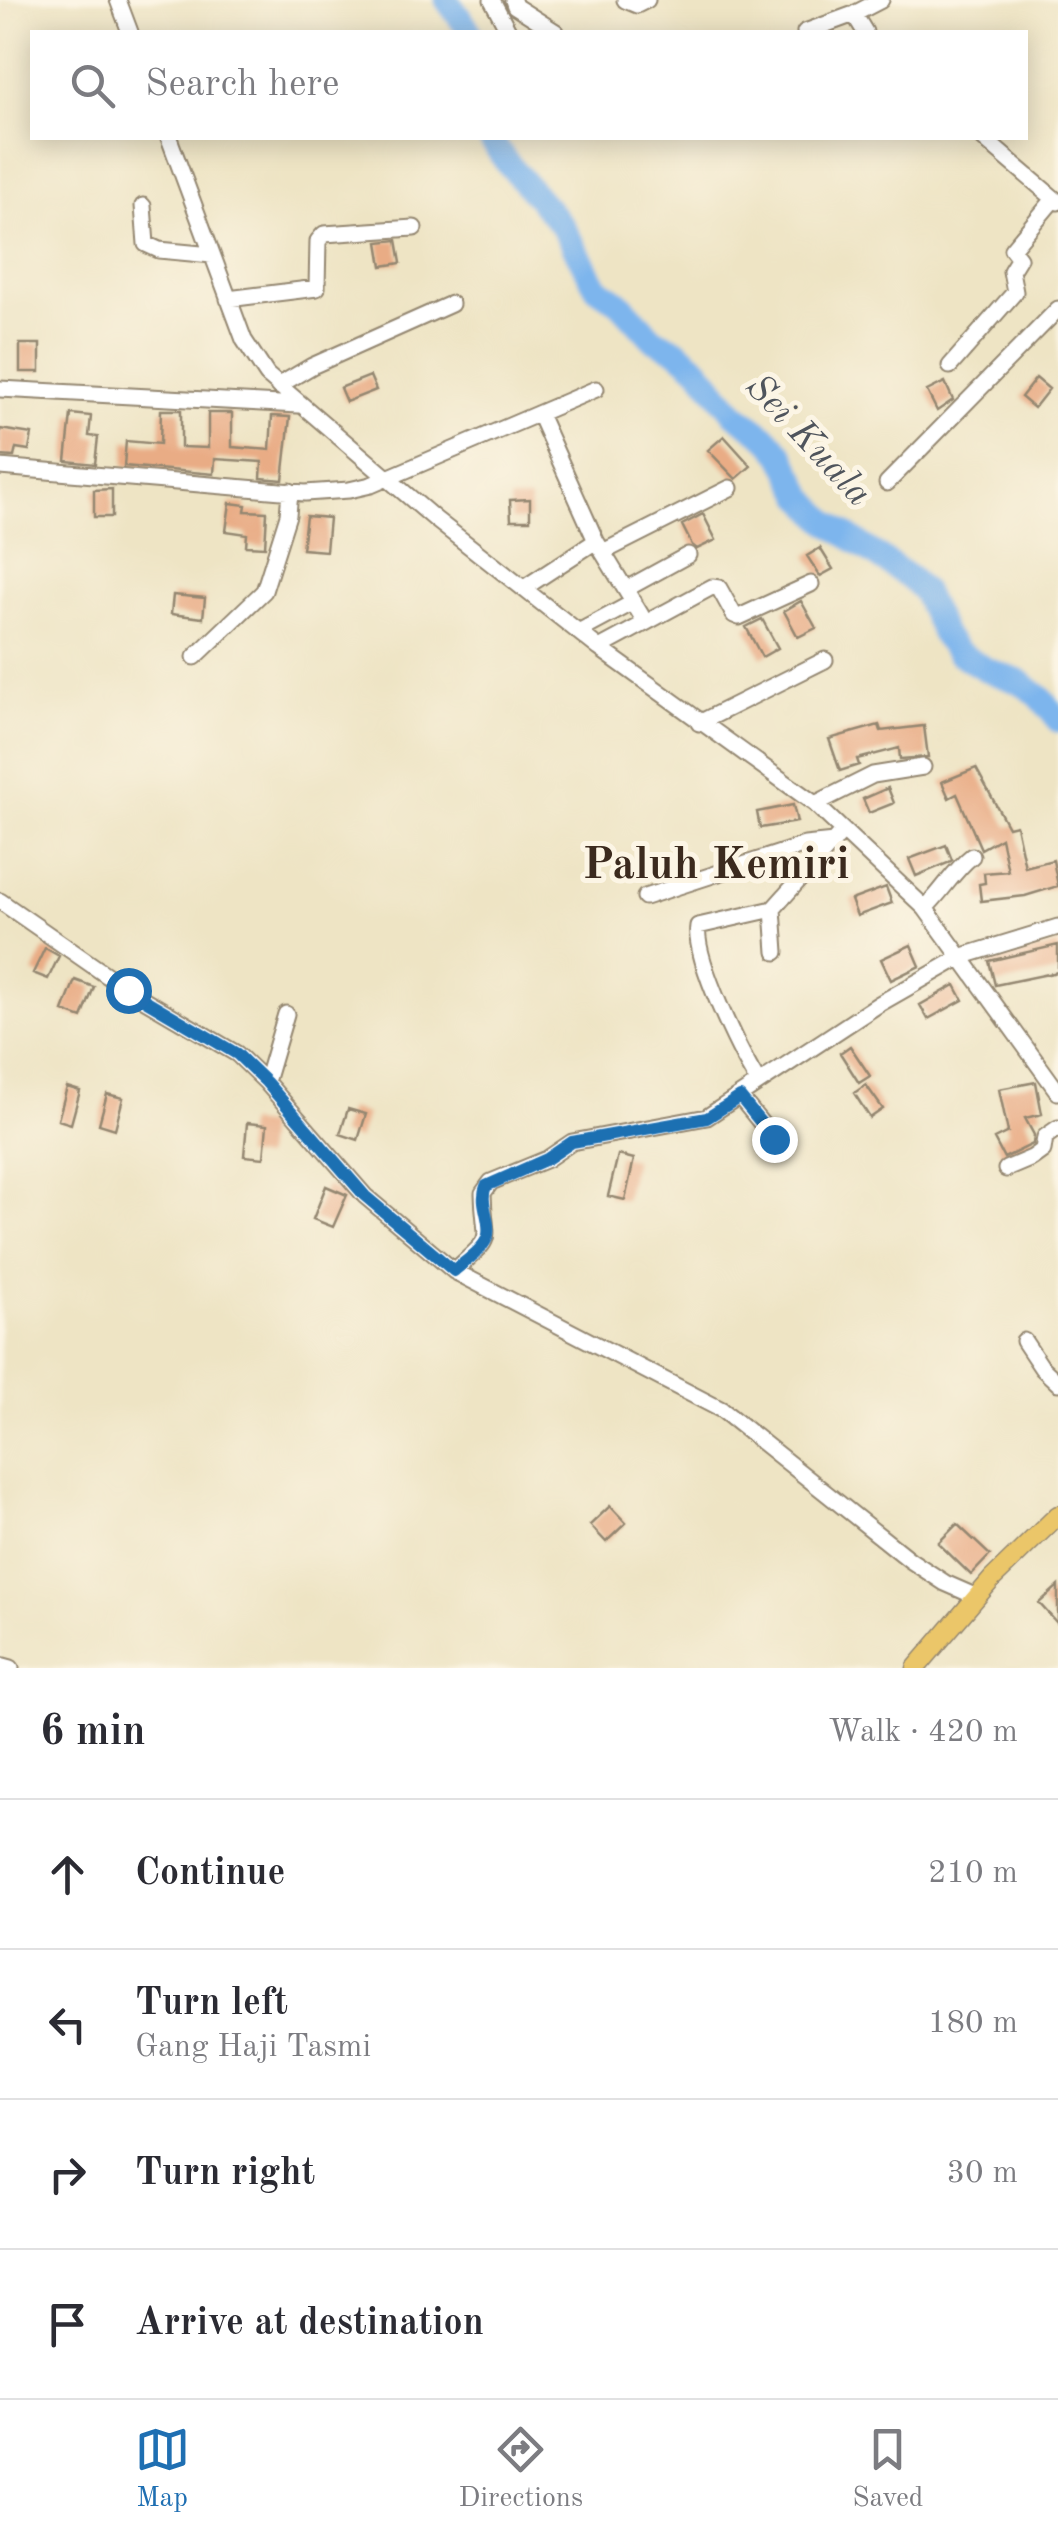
<!DOCTYPE html>
<html lang="en">
<head>
<meta charset="utf-8">
<style>
  :root { --surface:#fff; --page:#f2f2f3; --text:#2b2b33; --muted:#7c7c81; --line:#e1e1e2; --accent:#1f6fb2 }
  body { margin:0; font-family:"Old Standard TT",serif; background:var(--page); color:var(--text) }
  .stop { position:absolute; width:30px; height:30px; margin:-22px; border:8px solid #1f6fb2; border-radius:50%; background:#fff }
  .stop.end { background:#1f6fb2; border-color:#fff; box-shadow:0 2px 10px #0008 }
  .list { margin:0; padding:0; list-style:none }
  h2 { display:flex; justify-content:space-between; align-items:center; height:130px; margin:0; padding:0 40px; font-size:42px }
  h2 small { font-size:32px; font-weight:400; color:var(--muted) }
  .list li { display:grid; grid-template-columns:65px 1fr auto; gap:30px; align-items:center; box-sizing:border-box; height:150px; padding:0 40px; border-top:2px solid var(--line) }
  .list b { display:block; font-size:38px; white-space:nowrap }
  .list p { margin:0; font-size:32px; white-space:nowrap; color:var(--muted) }
  .list em { font-size:32px; font-style:normal; color:var(--muted) }
  .icon { flex:none; width:55px; height:55px; fill:none; stroke:currentColor; stroke-width:2; stroke-linecap:round; stroke-linejoin:round }
  .map { position:relative; flex:none; width:1058px; height:1668px; overflow:hidden }
  .search { position:absolute; background:var(--surface); box-shadow:0 5px 25px #0003; left:30px; right:30px; top:30px; height:110px; display:flex; align-items:center; gap:25px; box-sizing:border-box; padding:0 35px; border-radius:0px; color:var(--muted); font-size:38px }
  .sheet { height:730px; background:var(--surface) }
  nav { display:flex; justify-content:space-around; align-items:center; box-sizing:border-box; height:140px; border-top:2px solid var(--line); background:var(--surface); font-size:28px; color:var(--muted) }
  nav a { display:grid; justify-items:center; gap:5px }
  nav .on { color:var(--accent) }
  .map>svg:first-child { display:block }
  .lines { fill:none; stroke-linecap:round; stroke-linejoin:round }
  .river { stroke:#7db5ed; stroke-width:25 }
  .building { fill:#e9ac85 }
  .minor-casing { stroke:#948771; stroke-width:19 }
  .major-casing { stroke:#948771; stroke-width:21 }
  .minor { stroke:#fff; stroke-width:15 }
  .major { stroke:#ebc669; stroke-width:18 }
  .route { stroke:#1f6fb2; stroke-width:12 }
  .labels { text-anchor:middle; stroke-width:10; stroke-linejoin:round; paint-order:stroke }
  .water-label { font-size:38px; font-style:italic; fill:#4f545c; stroke:#fcf5e5 }
  .district-label { font-size:45px; font-weight:bold; fill:#3b2a1e; stroke:#fcf5e5 }
</style>
</head>
<body>
<div class="map">
<svg width="1058" height="1668" viewBox="0 0 1058 1668">
  <rect width="100%" height="100%" fill="#fcf5e5"/>
  <filter id="ink" filterUnits="userSpaceOnUse"><feTurbulence type="fractalNoise" baseFrequency=".01" numOctaves="2"/><feDisplacementMap in="SourceGraphic" scale="20" xChannelSelector="R" yChannelSelector="G"/><feConvolveMatrix kernelMatrix="1 2 1 2 8 2 1 2 1" color-interpolation-filters="sRGB"/></filter>
  <filter id="wash" filterUnits="userSpaceOnUse"><feTurbulence type="fractalNoise" baseFrequency=".0048" numOctaves="4" result="noise"/><feDisplacementMap in="SourceGraphic" scale="40" xChannelSelector="R" yChannelSelector="G"/><feGaussianBlur stdDeviation="2.25" result="paint"/><feColorMatrix in="noise" values="0 0 0 0 0 0 0 0 0 0 0 0 0 0 0 0 0 1.4 0 .05"/><feComposite in="paint" operator="in"/></filter>
  <g filter="url(#wash)">
    <rect width="100%" height="100%" fill="#eee4c4"/>
    <g class="lines">
      <path class="river" d="M447 0 470 32
        M490 138 505 160 563 227 597 288 620 303 653 339 678 351 699 369 735 414 768 438 782 454 804 497 826 521 910 578 923 591 944 636 957 652 985 669 1022 683 1040 697 1058 720"/>
    </g>
    <g id="blocks">
      <path class="building" d="M397 240 401 263 382 266 378 242Z
        M20 344H40V372H20Z
        M370 376 376 390 346 402 340 388Z
        M1036 378 1049 389 1034 408 1021 397Z
        M945 382 953 400 937 411 927 391Z
        M161 410H181V447L208 448V413H232V447L270 450 272 416 290 417 283 480 261 478 262 462 215 459 214 474 124 466 126 441 160 444Z
        M71 414 91 416 89 436 98 437 95 464 66 461Z
        M0 429 32 434 29 450 16 448 14 457 0 456Z
        M724 436 751 466 736 479 708 450Z
        M112 489V517H94V490Z
        M530 499V520H511L510 500Z
        M230 503 246 505 245 511 267 512 265 547 246 546 247 534 226 531Z
        M703 514 716 540 697 549 692 545 682 525Z
        M306 516 329 518 326 551 302 549Z
        M820 548 833 569 820 576 807 556Z
        M173 595 205 598 203 618 171 614Z
        M801 601 816 628 798 637 784 611Z
        M762 619 778 648 762 657 746 627Z
        M879 725 881 731 924 726 928 757 900 759 899 748 857 759 859 765 840 771 829 739Z
        M976 768 1008 827 1016 825 1025 867 1053 860 1058 886 1025 896 981 901 979 884 985 883 984 873 1008 871 1001 838 981 849 957 794 949 798 942 782Z
        M888 788 894 803 869 813 863 799Z
        M793 805 797 822 760 828 757 812Z
        M946 845 952 860 948 863 916 876 909 859Z
        M886 887 892 903 857 916 851 900Z
        M911 945 920 966 891 980 881 959Z
        M1058 945V972L995 985 989 961Z
        M45 948 59 956 48 979 33 973Z
        M75 980 94 987 82 1018 63 1011Z
        M955 985 963 1000 928 1019 920 1005Z
        M850 1046 870 1076 859 1083 840 1053Z
        M1036 1082 1042 1114 1025 1118 1034 1135 1033 1144 1004 1158 994 1139 1008 1132 999 1089Z
        M866 1085 883 1109 870 1118 854 1093Z
        M67 1087 80 1091 71 1124 58 1120Z
        M107 1094 123 1098 115 1129 99 1124Z
        M348 1109 366 1114 358 1140 340 1134Z
        M247 1123 267 1125 264 1158 244 1156Z
        M618 1155 634 1159 625 1200 608 1196Z
        M326 1186 347 1195 333 1227 313 1219Z
        M610 1506 626 1523 606 1542 590 1525Z
        M957 1524 990 1555 971 1575 938 1543Z
        M1058 1586V1624L1039 1603Z"/>
    </g>
  </g>
  <g filter="url(#ink)">
    <use href="#blocks" fill-opacity="0" stroke="#948771" stroke-width="2.5"/>
    <g class="lines">
      <g class="minor-casing">
        <path id="minor" d="M118 0 130 32
          M492 0 509 32
          M513 0 515 6 556 32
          M625 0 637 5 647 0
          M854 14 865 32
          M805 32 854 14 881 0
          M169 138 244 340 267 375 435 519 599 648 815 804 925 908 1058 1092
          M983 138 1058 202
          M143 206 146 244 159 250 212 255
          M228 299 317 288 318 241 324 234 414 228
          M950 366 1015 292 1011 271 1019 258 1012 249 1054 199
          M278 386 312 366 451 304
          M0 389 298 405
          M539 414 596 541 641 615
          M0 467 305 493 349 490 371 485 596 389
          M887 483 1058 309
          M603 552 730 488
          M524 588 596 541
          M626 589 688 555
          M580 631 634 602
          M599 648 712 587 719 588 734 615 739 617 811 584
          M195 657 264 591 288 515 290 491
          M699 723 825 660
          M815 804 873 775 923 767
          M645 897 805 845 834 842
          M0 901 128 990 237 1054 266 1082 365 1196 454 1271 722 1410 910 1560 945 1583 977 1597
          M925 908C943 891 953 871 972 856
          M773 909 776 952
          M266 1082 286 1014
          M758 1082C740 1053 693 958 698 926L773 909 843 831
          M740 1097 774 1139
          M1006 1169 1032 1158 1043 1150 1045 1137 1058 1128
          M454 1271C498 1232 484 1246 483 1193L491 1182 547 1159 572 1142 707 1117 879 1004 963 956 1058 927
          M1024 1341 1042 1368 1058 1383
          M0 1665 11 1668"/>
      </g>
      <g class="major-casing">
        <path id="major" d="M916 1668 992 1579 1058 1515"/>
      </g>
      <use href="#minor" class="minor"/>
      <use href="#major" class="major"/>
    </g>
  </g>
  <g class="lines" filter="url(#ink)">
    <path class="route" d="M128 990 237 1054 266 1082 365 1196 454 1271C464 1262 485 1249 488 1235 491 1218 479 1203 486 1186L547 1159 572 1142 707 1118 740 1097 774 1139"/>
  </g>
  <g class="labels">
    <g class="water-label">
      <text transform="translate(810 439) rotate(47)" y="13">Sei Kuala</text>
    </g>
    <g class="district-label">
      <text x="716" y="878">Paluh Kemiri</text>
    </g>
  </g>
</svg>
<div class="stop" style="left:128px;top:990px"></div>
<div class="stop end" style="left:774px;top:1139px"></div>
<div class="search"><svg class="icon" aria-label="search" viewBox="0 0 24 24"><circle cx="10" cy="10" r="6"/><path d="M15 15l6 6"/></svg>Search here</div>
</div>
<section class="sheet">
<h2>6 min<small>Walk · 420 m</small></h2>
<ul class="list">
<li><svg class="icon" aria-label="ahead" viewBox="0 0 24 24"><path d="M12 20V5M6 11l6-6 6 6"/></svg><div><b>Continue</b></div><em>210 m</em></li>
<li><svg class="icon" aria-label="left" viewBox="0 0 24 24"><path d="M17 20v-9H6M10 6l-5 5 5 5"/></svg><div><b>Turn left</b><p>Gang Haji Tasmi</p></div><em>180 m</em></li>
<li><svg class="icon" aria-label="right" viewBox="0 0 24 24"><path d="M7 20v-9h11M14 6l5 5-5 5"/></svg><div><b>Turn right</b></div><em>30 m</em></li>
<li><svg class="icon" aria-label="arrive" viewBox="0 0 24 24"><path d="M6 21V4h12l-3 4 3 4H6"/></svg><div><b>Arrive at destination</b></div></li>
</ul>
</section>
<nav>
<a class="on"><svg class="icon" aria-label="map" viewBox="0 0 24 24"><path d="M3 6l6-2 6 2 6-2v14l-6 2-6-2-6 2zM9 4v14M15 6v14"/></svg>Map</a>
<a><svg class="icon" aria-label="directions" viewBox="0 0 24 24"><path d="M12 3l9 9-9 9-9-9zM9 14v-3h6M13 9l2 2-2 2"/></svg>Directions</a>
<a><svg class="icon" aria-label="saved" viewBox="0 0 24 24"><path d="M7 4h10v16l-5-4-5 4z"/></svg>Saved</a>
</nav>
</body>
</html>
